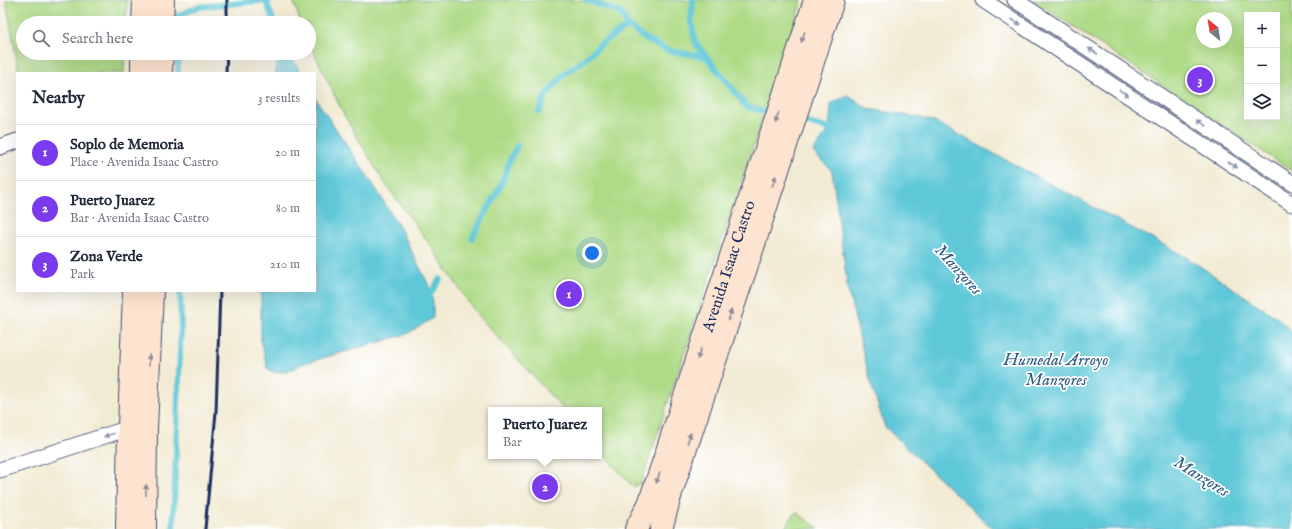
<!DOCTYPE html>
<html lang="en">
<head>
<meta charset="utf-8">
<style>
  :root { --surface:#fff; --page:#f6f6f7; --text:#1f2937; --muted:#747a83; --line:#e0e1e3; --accent:#7c3aed }
  body { margin:0; font-family:"IM FELL English",serif; background:var(--page); color:var(--text) }
  .controls { position:absolute; right:12px; top:12px; display:grid; overflow:hidden; border-radius:0px; box-shadow:0 4px 16px #0002 }
  .controls button { width:36px; height:36px; display:grid; place-items:center; padding:0; border:0; border-bottom:1px solid var(--line); background:var(--surface); color:var(--text); font:20px sans-serif }
  .compass { position:absolute; left:1196px; top:12px; width:36px; height:36px; border-radius:50%; background:var(--surface); box-shadow:0 4px 16px #0002; rotate:330deg }
  .you { position:absolute; left:592px; top:253px; width:14px; height:14px; margin:-10px; border:3px solid #fff; border-radius:50%; background:#1a73e8; box-shadow:0 0 0 6px #1a73e833 }
  .badge { display:grid; place-items:center; width:26px; height:26px; border-radius:50%; background:var(--accent); color:#fff; font-size:13px; font-weight:700 }
  .pin { position:absolute; translate:-50% -50%; border:2px solid #fff; box-shadow:0 1px 4px #0006 }
  .popup { position:absolute; left:488px; top:407px; width:114px; height:52px; box-sizing:border-box; display:grid; place-content:center; border-radius:0px; background:var(--surface); filter:drop-shadow(0 1px 3px #0005); font-size:13px; white-space:nowrap; color:var(--muted) }
  .popup b { font-size:15px; color:var(--text) }
  .popup::after { content:''; position:absolute; left:50%; top:100%; margin-left:-8px; border:8px solid transparent; border-top-color:var(--surface) }
  .list { margin:0; padding:0; list-style:none }
  h2 { display:flex; justify-content:space-between; align-items:center; height:52px; margin:0; padding:0 16px; font-size:17px }
  h2 small { font-size:13px; font-weight:400; color:var(--muted) }
  .list li { display:grid; grid-template-columns:26px 1fr auto; gap:12px; align-items:center; box-sizing:border-box; height:56px; padding:0 16px; border-top:1px solid var(--line) }
  .list b { display:block; font-size:15px; white-space:nowrap }
  .list p { margin:0; font-size:13px; white-space:nowrap; color:var(--muted) }
  .list em { font-size:13px; font-style:normal; color:var(--muted) }
  .icon { flex:none; width:22px; height:22px; fill:none; stroke:currentColor; stroke-width:2; stroke-linecap:round; stroke-linejoin:round }
  .map { position:relative; flex:none; width:1292px; height:529px; overflow:hidden }
  .search { position:absolute; background:var(--surface); box-shadow:0 4px 16px #0002; left:16px; top:16px; width:300px; height:44px; display:flex; align-items:center; gap:10px; box-sizing:border-box; padding:0 14px; border-radius:22px; color:var(--muted); font-size:15px }
  .panel { position:absolute; background:var(--surface); box-shadow:0 4px 16px #0002; left:16px; top:72px; width:300px; height:220px; border-radius:0px }
  .map>svg:first-child { display:block }
  .green { fill:#afdb87; stroke:#658572; fill-rule:evenodd }
  .water { fill:#5ec8d8; stroke:#3c7c9b }
  .lines { fill:none; stroke-linecap:round; stroke-linejoin:round }
  .stream { stroke:#5ec8d8; stroke-width:6 }
  .minor-casing { stroke:#3b4b70; stroke-width:17 }
  .secondary-casing { stroke:#3b4b70; stroke-width:24 }
  .minor { stroke:#fff; stroke-width:15 }
  .secondary { stroke:#fde4d0; stroke-width:22 }
  .rail { stroke:#1b2f5e; stroke-width:3 }
  .oneway { fill:#8d97ae }
  .oneway2 { fill:#8c8a97 }
  .labels { text-anchor:middle; stroke-width:3.5; stroke-linejoin:round; paint-order:stroke }
  .street-label { font-size:16px; fill:#1b2f5e; stroke:#fff }
  .water-label { font-size:17px; font-style:italic; fill:#2f5d83; stroke:#fff }
</style>
</head>
<body>
<div class="map">
<svg width="1292" height="529" viewBox="0 0 1292 529">
  <rect width="100%" height="100%" fill="#fff"/>
  <filter id="ink" filterUnits="userSpaceOnUse"><feTurbulence type="fractalNoise" baseFrequency=".025" numOctaves="2"/><feDisplacementMap in="SourceGraphic" scale="8" xChannelSelector="R" yChannelSelector="G"/><feConvolveMatrix kernelMatrix="1 2 1 2 8 2 1 2 1" color-interpolation-filters="sRGB"/></filter>
  <filter id="wash" filterUnits="userSpaceOnUse"><feTurbulence type="fractalNoise" baseFrequency=".012" numOctaves="4" result="noise"/><feDisplacementMap in="SourceGraphic" scale="16" xChannelSelector="R" yChannelSelector="G"/><feGaussianBlur stdDeviation="0.9" result="paint"/><feColorMatrix in="noise" values="0 0 0 0 0 0 0 0 0 0 0 0 0 0 0 0 0 1.4 0 .05"/><feComposite in="paint" operator="in"/></filter>
  <g filter="url(#wash)">
    <rect width="100%" height="100%" fill="#f2ebd4"/>
    <path class="green" d="M6 0H127L126 23H23V53H124V73H19Z
      M293 0H802L641 483 633 487 599 449V410H564L475 312 428 242 384 182 344 115 309 42V23H301Z
      M1033 0H1292V171ZM1247 15H1277V117H1247ZM1202 18H1226V42H1202Z
      M796 512 819 529H784Z"/>
    <path class="water" d="M277 53H290L300 73H275L277 65Z
      M847 95 868 109 922 118 937 123 1186 257 1279 319 1292 332V529H993L885 427 871 384 848 290 832 171 813 152 829 129 831 104Z
      M315 98 371 181 401 230 428 284 433 302V318L407 334 302 364 288 372H273L269 370 266 367 267 364 261 343V291H315Z"/>
    <g class="lines">
      <path class="stream" d="M586 0 621 13 628 26
        M693 0 691 21 696 44 747 107 773 114
        M266 1 274 23
        M170 23 172 18 199 7 269 0
        M178 53V73
        M539 112 547 94 563 75 582 62 601 44 628 26 647 40 669 51 706 57
        M798 120 829 129 834 135
        M472 238 501 185 511 157 517 146
        M425 297 429 296 440 279
        M173 529 181 325 180 291"/>
    </g>
  </g>
  <g filter="url(#ink)">
    <g class="lines">
      <g class="minor-casing">
        <path id="minor" d="M983 0 1292 204
          M1015 0 1292 183
          M0 147 17 141
          M0 470 129 428 137 429"/>
      </g>
      <g class="secondary-casing">
        <g id="secondary">
          <path d="M143 23 144 0"/>
          <path d="M162 23 163 0"/>
          <path d="M142 73V53"/>
          <path d="M161 73 162 53"/>
          <path d="M127 529 129 428 134 291"/>
          <path d="M145 529 146 429 152 291"/>
          <path id="s1" d="M636 529 649 504 665 457 815 0"/>
          <path d="M661 529 671 493 755 241 833 0"/>
        </g>
      </g>
      <use href="#minor" class="minor"/>
      <use href="#secondary" class="secondary"/>
      <path class="rail" d="M227 0V23
        M226 73 227 53
        M205 529 216 412 220 291"/>
    </g>
    <defs><path id="oneway-solid" d="M-6-.8H1V-3.2L6.5 0L1 3.2V.8H-6Z"/></defs>
    <g class="oneway">
      <use href="#oneway-solid" transform="translate(1016 22) rotate(33)"/>
      <use href="#oneway-solid" transform="translate(1093 51) rotate(-147)"/>
      <use href="#oneway-solid" transform="translate(1124 93) rotate(33)"/>
      <use href="#oneway-solid" transform="translate(1201 123) rotate(-146)"/>
      <use href="#oneway-solid" transform="translate(1233 165) rotate(33)"/>
      <use href="#oneway-solid" transform="translate(109 435) rotate(162)"/>
    </g>
    <g class="oneway2">
      <use href="#oneway-solid" transform="translate(803 37) rotate(108)"/>
      <use href="#oneway-solid" transform="translate(777 118) rotate(108)"/>
      <use href="#oneway-solid" transform="translate(774 181) rotate(-72)"/>
      <use href="#oneway-solid" transform="translate(730 315) rotate(-72)"/>
      <use href="#oneway-solid" transform="translate(699 354) rotate(108)"/>
      <use href="#oneway-solid" transform="translate(149 360) rotate(-88)"/>
      <use href="#oneway-solid" transform="translate(689 438) rotate(-72)"/>
      <use href="#oneway-solid" transform="translate(658 478) rotate(109)"/>
      <use href="#oneway-solid" transform="translate(146 490) rotate(-89)"/>
    </g>
  </g>
  <g class="labels">
    <g class="street-label">
      <text dy="6" stroke="none"><textPath href="#s1" startOffset="279">Avenida Isaac Castro</textPath></text>
    </g>
    <g class="water-label">
      <text transform="translate(959 269) rotate(48)" y="6">Manzores</text>
      <text x="1056" y="365">Humedal Arroyo<tspan x="1056" dy="20">Manzores</tspan></text>
      <text transform="translate(1202 476) rotate(32)" y="6">Manzores</text>
    </g>
  </g>
</svg>
<div class="controls">
<button>+</button>
<button>−</button>
<button><svg class="icon" aria-label="layers" viewBox="0 0 24 24"><path d="M12 4l9 5-9 5-9-5zM3 14l9 5 9-5"/></svg></button>
</div>
<svg class="compass" viewBox="-18 -18 36 36"><path d="M0-13l5 13h-10z" fill="#e53935"/><path d="M0 13l5-13h-10z" fill="#747a83"/></svg>
<div class="you"></div>
<div class="pin badge" style="left:569px;top:294px">1</div>
<div class="pin badge" style="left:545px;top:487px">2</div>
<div class="popup"><b>Puerto Juarez</b>Bar</div>
<div class="pin badge" style="left:1200px;top:80px">3</div>
<div class="search"><svg class="icon" aria-label="search" viewBox="0 0 24 24"><circle cx="10" cy="10" r="6"/><path d="M15 15l6 6"/></svg>Search here</div>
<section class="panel">
<h2>Nearby<small>3 results</small></h2>
<ul class="list">
<li><span class="badge">1</span><div><b>Soplo de Memoria</b><p>Place · Avenida Isaac Castro</p></div><em>20 m</em></li>
<li><span class="badge">2</span><div><b>Puerto Juarez</b><p>Bar · Avenida Isaac Castro</p></div><em>80 m</em></li>
<li><span class="badge">3</span><div><b>Zona Verde</b><p>Park</p></div><em>210 m</em></li>
</ul>
</section>
</div>
</body>
</html>
